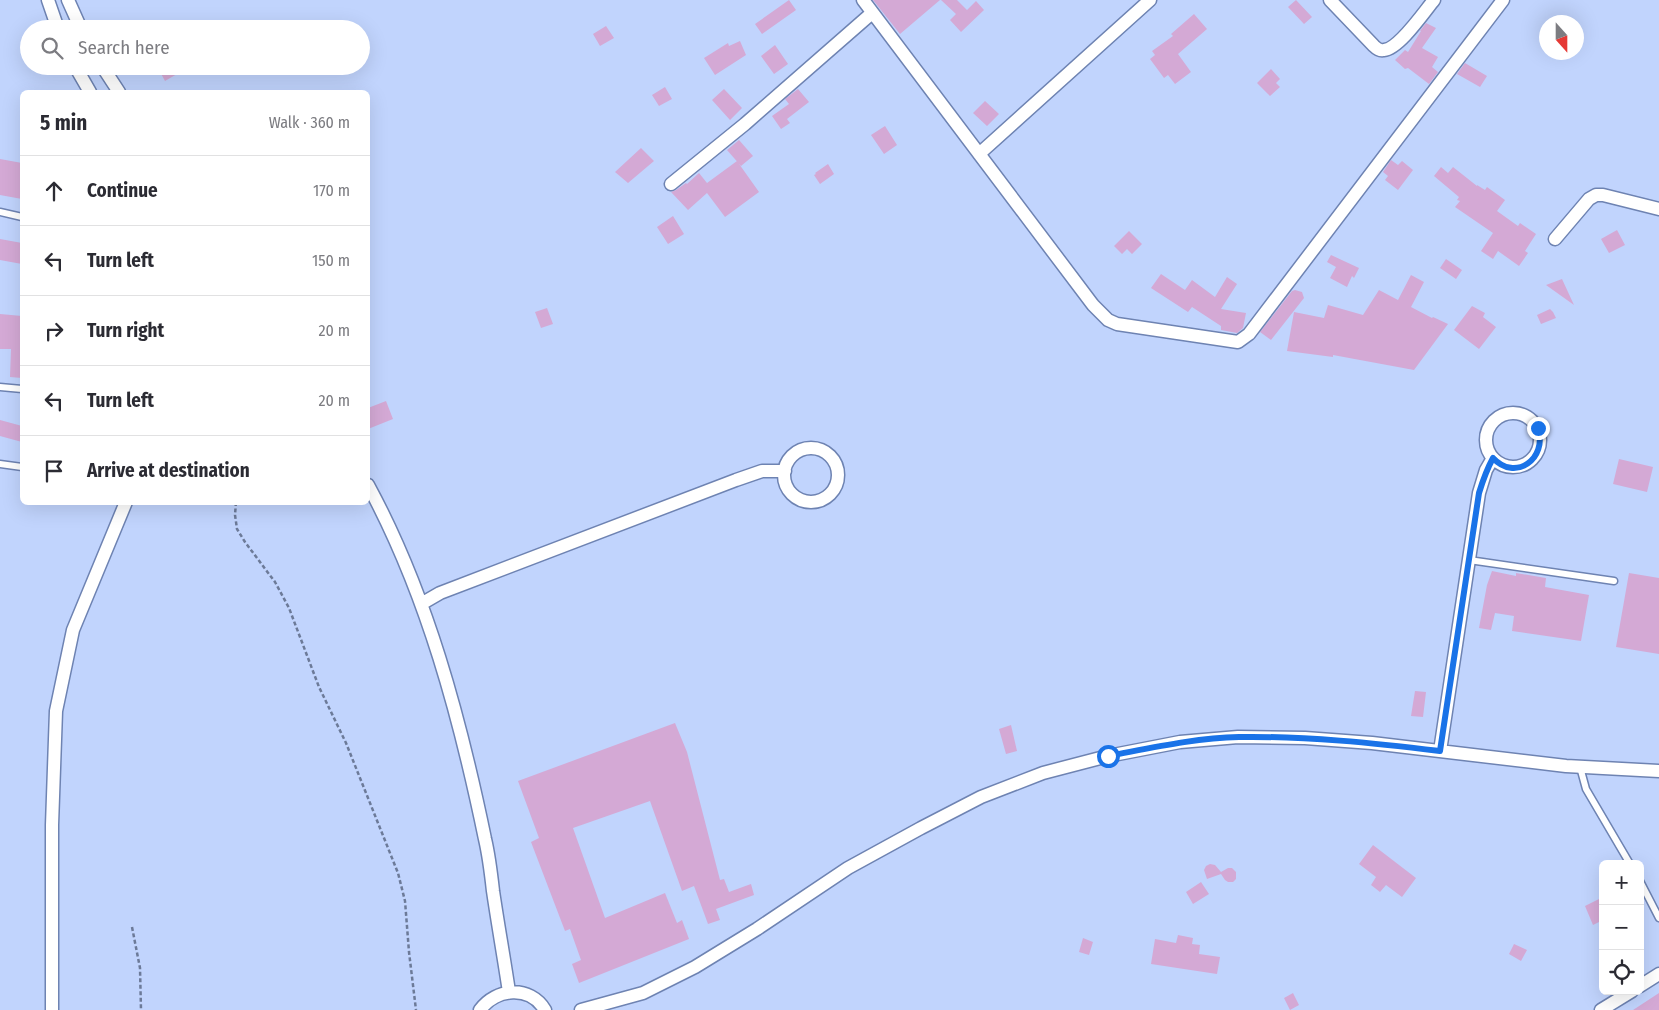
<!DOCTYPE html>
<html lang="en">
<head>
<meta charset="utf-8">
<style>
  :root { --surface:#fff; --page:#f2f2f3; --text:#2b2b33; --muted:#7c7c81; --line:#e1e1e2 }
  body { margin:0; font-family:"Fira Sans Condensed",sans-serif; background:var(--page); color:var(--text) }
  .controls { position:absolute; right:15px; bottom:15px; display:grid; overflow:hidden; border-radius:8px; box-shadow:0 5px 20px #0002 }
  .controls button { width:45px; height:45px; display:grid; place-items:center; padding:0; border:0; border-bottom:1px solid var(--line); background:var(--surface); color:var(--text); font:25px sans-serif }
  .compass { position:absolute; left:1539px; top:15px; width:45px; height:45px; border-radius:50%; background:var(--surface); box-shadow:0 5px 20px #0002; rotate:159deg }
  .stop { position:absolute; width:15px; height:15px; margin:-11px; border:4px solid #1a73e8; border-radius:50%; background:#fff }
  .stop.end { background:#1a73e8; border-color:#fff; box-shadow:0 1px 5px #0008 }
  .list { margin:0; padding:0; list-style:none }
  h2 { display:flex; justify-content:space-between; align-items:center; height:65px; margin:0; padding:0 20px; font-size:21px }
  h2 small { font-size:16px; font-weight:400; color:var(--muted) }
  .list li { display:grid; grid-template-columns:32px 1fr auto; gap:15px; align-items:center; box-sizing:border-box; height:70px; padding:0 20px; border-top:1px solid var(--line) }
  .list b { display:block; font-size:19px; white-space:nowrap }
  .list em { font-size:16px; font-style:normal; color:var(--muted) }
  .icon { flex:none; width:28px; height:28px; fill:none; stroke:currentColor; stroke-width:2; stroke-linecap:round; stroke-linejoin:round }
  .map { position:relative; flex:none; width:1659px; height:1010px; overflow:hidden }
  .search { position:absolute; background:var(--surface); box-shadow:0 5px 20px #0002; left:20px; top:20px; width:350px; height:55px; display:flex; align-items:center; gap:12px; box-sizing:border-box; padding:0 18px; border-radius:28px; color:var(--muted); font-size:19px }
  .panel { position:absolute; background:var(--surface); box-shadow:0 5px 20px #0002; left:20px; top:90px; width:350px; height:415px; border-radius:8px }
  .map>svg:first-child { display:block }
  .building { fill:#d4a9d5 }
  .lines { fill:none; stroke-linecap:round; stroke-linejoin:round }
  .lane-casing { stroke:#6e83b2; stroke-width:9 }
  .street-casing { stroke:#6e83b2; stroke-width:15 }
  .path { stroke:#6c7a98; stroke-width:2.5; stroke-dasharray:4 2.5; stroke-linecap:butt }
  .lane { stroke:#fff; stroke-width:6 }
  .street { stroke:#fff; stroke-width:12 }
  .route { stroke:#1a73e8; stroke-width:6 }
</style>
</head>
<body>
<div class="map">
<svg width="1659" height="1010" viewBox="0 0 1659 1010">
  <rect width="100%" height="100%" fill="#c1d4fd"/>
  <path class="building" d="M789 0 796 10 762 34 755 24Z
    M873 0H940L900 34Z
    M941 0H957L967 10 976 1 984 10 961 32 950 20 956 14Z
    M1296 0 1312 17 1304 24 1288 7Z
    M1194 14 1207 29 1178 54 1191 72 1175 84 1168 75 1164 78 1150 59 1155 55 1152 51 1173 36 1171 34Z
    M1426 23 1436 28 1422 48 1438 57 1432 67 1438 72 1429 84 1408 68 1405 69 1395 60 1405 50 1408 52 1421 31H1420Z
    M606 26 614 38 600 46 593 34Z
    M740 41 746 55 715 75 704 58 728 43 729 46Z
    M775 45 788 64 774 74 761 56Z
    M1465 63 1487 76 1480 87 1457 74Z
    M157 66H173L177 74 165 81Z
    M1271 69 1280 79 1276 83 1280 87 1270 96 1257 83Z
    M665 87 672 99 659 106 652 95Z
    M724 89 742 108 730 120 712 100Z
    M798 89 809 102 787 119 790 123 781 129 772 116 789 104 785 99Z
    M985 101 999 114 987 126 973 113Z
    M885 126 897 145 884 154 871 135Z
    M739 140 753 156 741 166 727 150Z
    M641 148 654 161 628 183 615 172Z
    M0 159 22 163V199L0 195Z
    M1391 160 1398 165 1402 161 1413 170 1398 190 1385 180 1388 176 1383 172Z
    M737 161 759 192 725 217 707 193 688 210 671 192 676 190 686 183 687 184 699 173 707 183Z
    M828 164 834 174 820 184 814 175 816 174 815 173Z
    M1441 167 1448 173 1453 167 1477 186V185L1485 190 1487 187 1505 200 1497 211 1518 226 1520 223 1536 234 1525 251 1528 253 1519 266 1498 251 1493 259 1481 251 1493 233 1455 207 1460 201 1457 200 1459 197 1434 176Z
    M673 216 684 234 668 244 657 227Z
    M1617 230 1625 245 1609 253 1601 239Z
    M1129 231 1142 244 1132 254 1127 249 1122 254 1114 246Z
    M0 239 22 243V264L0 260Z
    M1331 255 1359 268 1354 278 1352 276 1347 287 1330 278 1336 267 1327 262Z
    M1446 259 1462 270 1456 279 1440 268Z
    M1161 274 1185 290 1192 280 1215 297 1227 277 1237 284 1221 309 1246 313 1243 328 1237 333 1221 330V326L1192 307 1188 312 1151 288Z
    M1411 275 1424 282 1411 307 1432 318 1433 317 1448 324 1414 370 1333 355V357L1287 351 1294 312 1324 318 1328 305 1363 315 1379 290 1398 300Z
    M1562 279 1574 305 1546 285Z
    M1295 290 1302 292 1304 298 1271 340 1260 332 1292 291Z
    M1472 306 1485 313 1483 317 1496 327 1479 349 1454 330Z
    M547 308 553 324 541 328 535 312Z
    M1550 309 1553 312 1556 318 1541 324 1537 315Z
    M0 314 22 316V378L10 377 11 349H0Z
    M386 401 393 419 368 429V408Z
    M0 420 22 426V442L0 436Z
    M1619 459 1653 467 1647 492 1613 484Z
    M1492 571 1516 576V573L1546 578 1545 587 1589 595 1581 641 1512 631 1514 616 1495 613 1491 630 1479 628 1487 585Z
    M1629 573 1659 578V654L1616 647Z
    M1415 691 1426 692 1423 717 1411 716Z
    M675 723 687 752 720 880 724 879 729 892 751 884 754 895 716 909 720 920 708 924 694 886 682 891 650 801 573 828 605 918 665 893 677 923 682 920 689 939 579 983 572 964 581 960 570 929 565 931 531 842 539 838 518 781Z
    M1011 725 1017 751 1006 754 999 729Z
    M1373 845 1416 878 1402 897 1386 885 1380 892 1371 885 1376 877 1359 864Z
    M1210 864 1215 865 1221 872 1228 868H1232L1236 872V879L1233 882H1228L1225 880 1221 874 1207 879 1204 870 1206 866Z
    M1201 882 1209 894 1193 904 1186 892Z
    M1603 897V920L1593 925 1585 906Z
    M1178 935 1193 938 1192 944 1200 945 1199 954 1220 957 1217 974 1151 964 1155 939 1176 943Z
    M1083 938 1093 942 1089 955 1079 952Z
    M1514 944 1527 950 1521 961 1509 954Z
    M1293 993 1299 1005 1290 1010 1284 998Z
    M1659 993V1010H1633Z"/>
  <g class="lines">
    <g class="lane-casing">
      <path id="lane" d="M0 212 22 217
        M0 387 22 389
        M0 464 22 467
        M1469 560 1614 581
        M1580 767 1586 789 1630 864
        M1640 881 1659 918"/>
    </g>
    <g class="street-casing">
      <path id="street" d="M48 0 58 29
        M68 0 81 29
        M863 0 1093 305 1108 320 1117 324 1238 342 1249 334 1503 0
        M1330 0 1374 46C1377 49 1380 51 1384 50 1399 49 1424 12 1434 0
        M75 66 90 92
        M102 66 119 92
        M979 154 1150 0
        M671 184 745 124 872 13
        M1555 239 1589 199 1596 195H1603L1659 209
        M1486 440a27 27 0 1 1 54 0a27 27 0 1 1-54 0Z
        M784 475a27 27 0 1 1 54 0a27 27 0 1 1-54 0Z
        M368 485C427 594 460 718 485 839 489 856 491 873 493 891 498 925 504 958 509 992
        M421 604 440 593 736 480 762 471H785
        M1440 751 1479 493 1486 470 1493 458
        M1640 986 1659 974
        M52 1010V825L56 711 73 630 126 502
        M480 1010C496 988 530 985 545 1010
        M581 1010 643 993 695 967 757 929 848 868 921 828 981 797 1043 773 1108 756 1180 742 1238 737 1305 738 1372 743 1566 766 1659 771
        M1601 1010 1632 991"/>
    </g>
    <path class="path" d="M236 502 235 515 237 529 245 542 275 582 289 608 319 687 346 743 398 873 405 901 409 952 416 1010
      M132 927 140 968 141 1010"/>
    <use href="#lane" class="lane"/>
    <use href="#street" class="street"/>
  </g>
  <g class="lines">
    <path class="route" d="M1108 756C1151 748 1195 738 1239 737 1306 736 1374 743 1440 751L1479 493C1483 480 1487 469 1493 458 1515 482 1548 459 1538 428"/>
  </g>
</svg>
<div class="controls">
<button>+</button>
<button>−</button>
<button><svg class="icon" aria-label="locate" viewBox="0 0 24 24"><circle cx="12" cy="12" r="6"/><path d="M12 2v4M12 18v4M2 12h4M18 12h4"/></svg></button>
</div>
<svg class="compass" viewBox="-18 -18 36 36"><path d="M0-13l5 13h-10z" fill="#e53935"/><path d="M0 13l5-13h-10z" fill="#7c7c81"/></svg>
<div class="stop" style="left:1108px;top:756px"></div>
<div class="stop end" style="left:1538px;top:428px"></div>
<div class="search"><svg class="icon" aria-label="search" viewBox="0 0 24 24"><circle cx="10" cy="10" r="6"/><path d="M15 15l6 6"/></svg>Search here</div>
<section class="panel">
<h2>5 min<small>Walk · 360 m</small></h2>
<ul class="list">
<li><svg class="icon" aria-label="ahead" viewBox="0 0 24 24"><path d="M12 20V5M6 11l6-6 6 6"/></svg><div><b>Continue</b></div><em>170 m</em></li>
<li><svg class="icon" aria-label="left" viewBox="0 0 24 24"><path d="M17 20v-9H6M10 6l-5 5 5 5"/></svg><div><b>Turn left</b></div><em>150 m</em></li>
<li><svg class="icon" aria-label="right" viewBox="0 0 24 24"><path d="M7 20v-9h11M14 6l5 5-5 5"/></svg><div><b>Turn right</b></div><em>20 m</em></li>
<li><svg class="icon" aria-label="left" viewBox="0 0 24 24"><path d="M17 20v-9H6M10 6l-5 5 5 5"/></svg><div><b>Turn left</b></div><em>20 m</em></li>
<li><svg class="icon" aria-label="arrive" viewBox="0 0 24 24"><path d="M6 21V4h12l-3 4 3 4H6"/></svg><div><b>Arrive at destination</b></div></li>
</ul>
</section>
</div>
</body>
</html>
